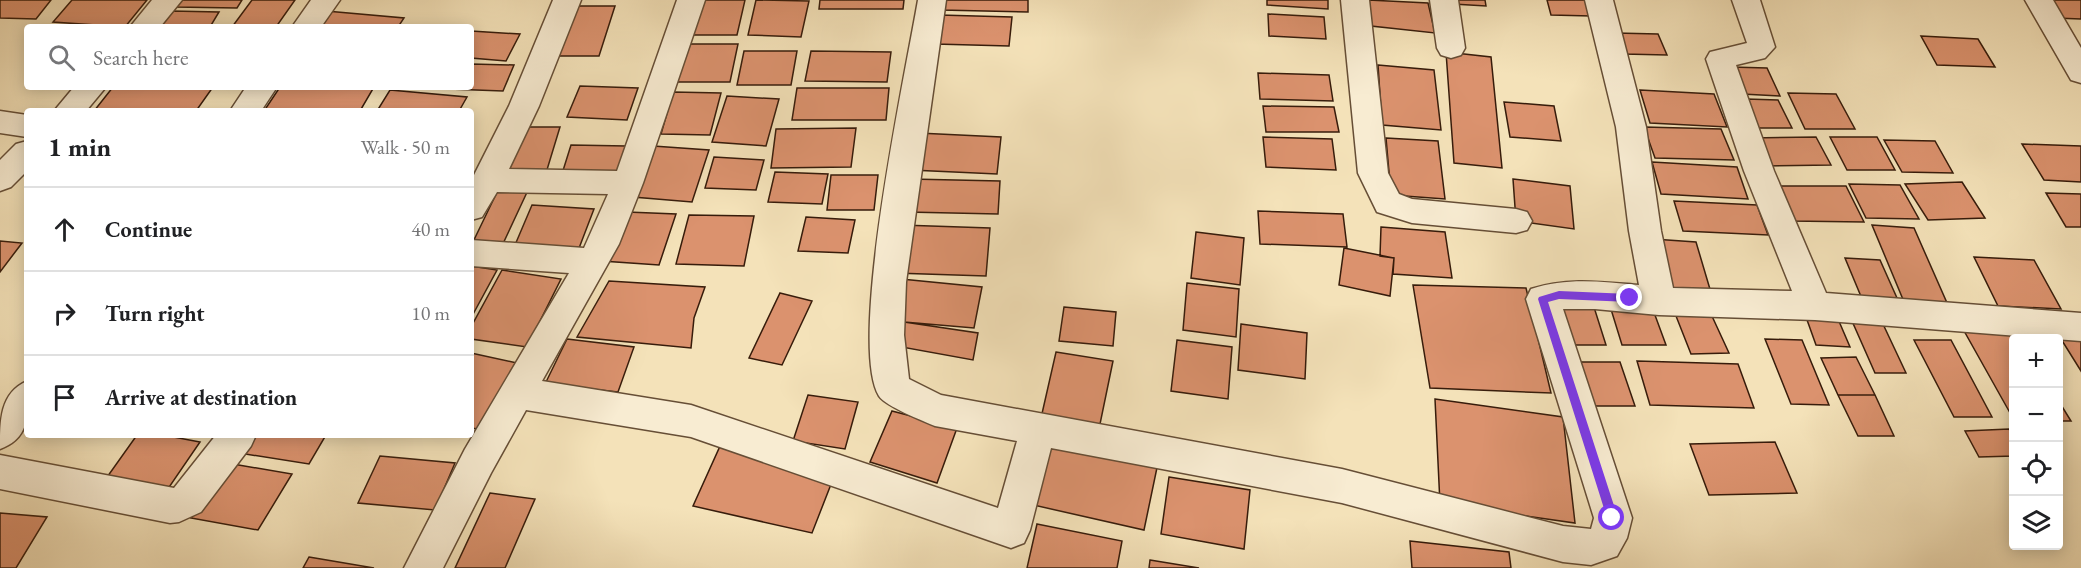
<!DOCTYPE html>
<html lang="en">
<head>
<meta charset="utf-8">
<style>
  :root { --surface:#fff; --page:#f6f6f6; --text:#202124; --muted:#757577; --line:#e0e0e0 }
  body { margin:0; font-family:"EB Garamond",serif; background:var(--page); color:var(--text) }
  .controls { position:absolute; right:18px; bottom:18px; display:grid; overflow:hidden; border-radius:6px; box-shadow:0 3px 15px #0003 }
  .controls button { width:54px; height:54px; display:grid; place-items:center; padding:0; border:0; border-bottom:2px solid var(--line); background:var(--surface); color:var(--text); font:30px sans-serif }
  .stop { position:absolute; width:18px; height:18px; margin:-14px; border:4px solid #7c3aed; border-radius:50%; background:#fff }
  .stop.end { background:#7c3aed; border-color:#fff; box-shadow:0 2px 6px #0008 }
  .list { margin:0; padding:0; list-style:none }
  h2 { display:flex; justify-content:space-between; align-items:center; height:78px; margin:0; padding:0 24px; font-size:26px }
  h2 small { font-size:20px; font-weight:400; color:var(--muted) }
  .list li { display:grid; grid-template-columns:39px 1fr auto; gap:18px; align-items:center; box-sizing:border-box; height:84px; padding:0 24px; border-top:2px solid var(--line) }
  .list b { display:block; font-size:22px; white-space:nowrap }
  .list em { font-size:20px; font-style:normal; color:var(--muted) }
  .icon { flex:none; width:33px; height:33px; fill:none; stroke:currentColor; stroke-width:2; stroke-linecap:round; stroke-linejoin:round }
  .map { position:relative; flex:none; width:2081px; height:568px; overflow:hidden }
  .search { position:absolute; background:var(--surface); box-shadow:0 3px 15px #0003; left:24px; top:24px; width:450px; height:66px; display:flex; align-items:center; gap:15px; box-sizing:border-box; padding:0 21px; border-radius:6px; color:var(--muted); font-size:22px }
  .panel { position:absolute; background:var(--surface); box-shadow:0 3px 15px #0003; left:24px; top:108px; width:450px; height:330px; border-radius:6px }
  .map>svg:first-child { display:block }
  .building { fill:#db926e; stroke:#371c0b; stroke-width:1.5 }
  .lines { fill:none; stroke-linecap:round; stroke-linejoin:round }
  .minor-casing { stroke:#664e36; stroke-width:3 }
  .minor { fill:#f8ecd2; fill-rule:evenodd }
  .route { fill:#7c3aed }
</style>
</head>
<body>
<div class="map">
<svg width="2081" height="568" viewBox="0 0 2081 568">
  <rect width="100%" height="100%" fill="#f4e2b9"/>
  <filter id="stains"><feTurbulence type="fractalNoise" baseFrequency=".00333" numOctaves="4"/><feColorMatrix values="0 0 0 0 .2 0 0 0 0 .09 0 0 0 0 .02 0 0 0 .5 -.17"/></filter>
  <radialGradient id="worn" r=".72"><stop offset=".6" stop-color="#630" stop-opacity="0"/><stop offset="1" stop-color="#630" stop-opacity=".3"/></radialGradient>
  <path class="building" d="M0 0H51L36 19 0 18Z
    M72 0H147L125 27 53 22Z
    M180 0H242L237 8 175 7Z
    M252 0H295L276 27H232Z
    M699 0H745L737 35H690Z
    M756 0 809 1 801 37 748 35Z
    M820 0H904L903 9H819Z
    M942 0H1028V12L941 10Z
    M1267 0H1328V9L1267 5Z
    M1368 0 1428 3 1435 33 1371 26Z
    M1453 0H1485L1486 6 1453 4Z
    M1547 0H1586L1591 16 1551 15Z
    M2043 0H2081V19L2055 18Z
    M575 6H615L599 56H558Z
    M171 11 219 12 210 27H160Z
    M326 11 404 18 398 27H314Z
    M1268 14 1324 17 1326 39 1269 36Z
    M939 15 1012 17 1009 46 935 44Z
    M471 31 520 34 506 61 471 58Z
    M1615 33 1658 34 1667 55 1623 54Z
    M1921 36 1978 39 1995 67 1937 65Z
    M682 44H738L730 82H672Z
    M744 51H797L791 85H737Z
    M811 51 891 52 887 82 805 81Z
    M1446 52 1491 57 1502 168 1454 163Z
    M471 64 514 65 503 91 449 89 450 87H471Z
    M1378 65 1434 70 1441 130 1382 125Z
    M1730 67 1767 68 1780 96 1742 94Z
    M1258 73 1329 75 1333 101 1260 99Z
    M580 86 638 88 627 120 567 117Z
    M113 87H213L196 111H94Z
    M280 87H374L360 111H264Z
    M797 88H889L886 120H792Z
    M390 90 467 97 459 111H377Z
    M1640 90 1714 94 1727 127 1650 123Z
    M673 92 721 93 710 135 661 134Z
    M1788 93 1836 94 1855 129H1805Z
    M727 96 779 99 766 146 712 142Z
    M1746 99 1778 100 1792 128H1758Z
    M1504 102 1554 106 1561 141 1510 137Z
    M1263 106 1334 107 1339 132H1266Z
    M518 127H560L546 173 497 174Z
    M1644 127 1721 129 1734 160 1655 158Z
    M856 128 851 167 771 168 776 129Z
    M918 133 1001 137 997 174 911 170Z
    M1263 137 1332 139 1336 170 1266 167Z
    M1816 137 1831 165 1765 166 1751 138Z
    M1830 137H1877L1895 170H1847Z
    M1386 138 1438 141 1445 199 1391 195Z
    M1884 140 1935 141 1953 173 1902 172Z
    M2022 144 2081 146V182L2044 180Z
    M571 145 626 146 617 174 561 177Z
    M653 146 709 150 692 202 633 197Z
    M714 157 764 160 756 190 705 188Z
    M1652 162 1737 167 1748 199 1661 194Z
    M775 172 828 174 822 204 768 202Z
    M831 175H878L874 210H827Z
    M910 179 1000 181 998 214 906 212Z
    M1513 179 1570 186 1574 229 1516 221Z
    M1962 182 1985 218 1928 220 1905 184Z
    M1849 184 1900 185 1919 219 1866 218Z
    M500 186 529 188 501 248 471 246Z
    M1773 186H1846L1864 222 1790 221Z
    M2046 193 2081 194V227H2066Z
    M1674 201 1757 205 1768 235 1683 231Z
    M532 205 594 209 576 256 512 252Z
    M1258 211 1343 214 1347 247 1260 244Z
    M627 212 676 214 659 265 602 261Z
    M689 215 754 216 744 266 676 264Z
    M806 217 855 220 848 253 798 251Z
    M901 225 990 228 986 276 894 273Z
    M1872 225 1914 228 1951 312 1907 309Z
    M1381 227 1445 232 1452 278 1393 274 1394 258 1380 256Z
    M1196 232 1244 238 1240 285 1191 278Z
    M1653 239 1696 242 1712 296 1668 293Z
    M0 241 22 243 0 272Z
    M1344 248 1394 258 1390 296 1339 285Z
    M1974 257 2034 260 2061 309 1998 306Z
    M1845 258 1880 260 1901 307 1865 306Z
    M471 266 497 270 471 318Z
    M502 270 561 279 527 347 471 339V327Z
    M901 279 982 287 974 328 904 322Z
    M609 281 705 287 694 318 691 348 577 337Z
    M1187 283 1239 289 1236 337 1183 330Z
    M1413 285 1526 288 1551 393 1430 388Z
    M780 293 812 301 782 365 749 358Z
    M1551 304H1593L1606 345H1563Z
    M1610 306 1652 307 1666 345H1622Z
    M1064 307 1116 312 1113 346 1059 341Z
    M1711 314 1729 353 1691 354 1676 316Z
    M1806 317 1838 319 1850 347 1816 345Z
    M1852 321 1882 322 1906 373H1875Z
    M904 322 978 333 973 360 896 346Z
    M1241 324 1307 333 1305 379 1238 370Z
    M1963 329H2016L2022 338H2014V420Z
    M567 339 634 347 618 392 545 384Z
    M1765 339 1802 340 1829 405 1791 404Z
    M2061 339H2081V371Z
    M1177 340 1232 347 1228 399 1171 391Z
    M1914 340H1951L1992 417H1954Z
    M1056 352 1113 361 1099 429 1041 418Z
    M471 353 517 363 478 429 471 428Z
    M1856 357 1875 395H1838L1821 358Z
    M1637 361 1738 364 1754 408 1650 405Z
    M1570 362H1620L1635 406H1584Z
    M808 395 858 402 845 449 793 441Z
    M1838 395H1875L1894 436H1858Z
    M1435 399 1563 417 1575 523 1440 504Z
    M2058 400 2071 421H2058Z
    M892 411 957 428 937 483 870 462Z
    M2009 429 2014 437V456L1979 457 1965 431Z
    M1048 434 1159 458 1144 530 1029 504Z
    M137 435H163L200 442 161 499 100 487Z
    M251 435H326L309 464 239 453Z
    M1775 442 1797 493 1709 495 1690 444Z
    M721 444 835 474 812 533 693 506Z
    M380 456 455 463 435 510 358 503Z
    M227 463 292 474 258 530 191 518Z
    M1169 477 1250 490 1244 549 1161 534Z
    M490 493 535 499 505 568H455Z
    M0 513 47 517 16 568H0Z
    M1037 524 1122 541 1117 568H1027Z
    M1410 541 1509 552 1511 568H1412Z
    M309 557 374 568H303Z
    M1150 560 1199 568H1149Z"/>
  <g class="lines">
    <g class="minor-casing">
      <path id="minor" d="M152 0H182L160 27H130Z
        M311 0H340L321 27H292Z
        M553 0H581L539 106 509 169 617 171 677 0H705L643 183 619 244 542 381 691 405 998 508 1017 441 935 426C923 421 885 406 879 396 847 343 906 71 918 0H946L906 282 904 335 909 379 941 395 1342 469 1563 526 1591 529 1594 518 1526 299 1531 289C1567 277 1602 282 1639 285L1629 231 1616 127 1585 0H1613L1646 127 1661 231 1673 288 1792 291 1744 171 1706 59 1710 52 1747 43 1732 0H1760L1775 47 1765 58 1736 65 1774 171 1826 293 2081 313V341L1815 320 1659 315 1595 309H1563L1632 518 1627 538 1617 556 1591 565 1563 562 1342 503 1051 448 1030 530 1024 543 1011 548 691 437 526 410 491 473 443 568H404L465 449 569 273 471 266V240L584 248 608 194 497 192 482 217 471 220V181L509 106Z
        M1341 0H1369L1388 173 1399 194 1412 199 1516 209 1527 212 1532 221 1527 230 1516 233 1412 223 1377 212 1358 173Z
        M1430 0H1458L1465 48 1461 55 1451 58 1441 55 1437 48Z
        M2025 0H2053L2081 48V83L2071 80Z
        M74 87H106L86 111H54Z
        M246 87H277L261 111H230Z
        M0 111 27 115V137L0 133Z
        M27 141V171L11 187 0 191V160L16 144Z
        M27 381C27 410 33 437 0 449 0 420 0 393 27 381Z
        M216 435H256L251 446 201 512 179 522 170 523 0 489V455L174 488Z"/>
    </g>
    <use href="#minor" class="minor"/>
  </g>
  <path class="route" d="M1559 291 1630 294 1635 298 1630 302 1559 299 1548 302 1618 518 1612 524 1607 518 1538 299 1539 297Z"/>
  <rect width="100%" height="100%" filter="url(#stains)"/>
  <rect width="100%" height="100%" fill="url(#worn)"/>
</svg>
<div class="controls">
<button>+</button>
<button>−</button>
<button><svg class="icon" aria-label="locate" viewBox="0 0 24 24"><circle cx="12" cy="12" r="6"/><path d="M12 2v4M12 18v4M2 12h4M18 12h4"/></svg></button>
<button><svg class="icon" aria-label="layers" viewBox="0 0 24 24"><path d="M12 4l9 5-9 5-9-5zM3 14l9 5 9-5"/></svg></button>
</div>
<div class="stop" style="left:1612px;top:518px"></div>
<div class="stop end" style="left:1630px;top:298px"></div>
<div class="search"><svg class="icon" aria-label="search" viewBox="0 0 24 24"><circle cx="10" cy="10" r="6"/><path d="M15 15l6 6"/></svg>Search here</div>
<section class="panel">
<h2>1 min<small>Walk · 50 m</small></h2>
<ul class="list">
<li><svg class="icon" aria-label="ahead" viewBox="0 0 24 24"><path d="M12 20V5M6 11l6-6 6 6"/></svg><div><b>Continue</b></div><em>40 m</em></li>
<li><svg class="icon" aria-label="right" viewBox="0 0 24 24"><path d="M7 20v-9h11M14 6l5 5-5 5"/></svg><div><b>Turn right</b></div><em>10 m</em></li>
<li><svg class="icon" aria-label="arrive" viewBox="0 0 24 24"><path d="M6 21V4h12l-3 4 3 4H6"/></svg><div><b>Arrive at destination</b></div></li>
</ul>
</section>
</div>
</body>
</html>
